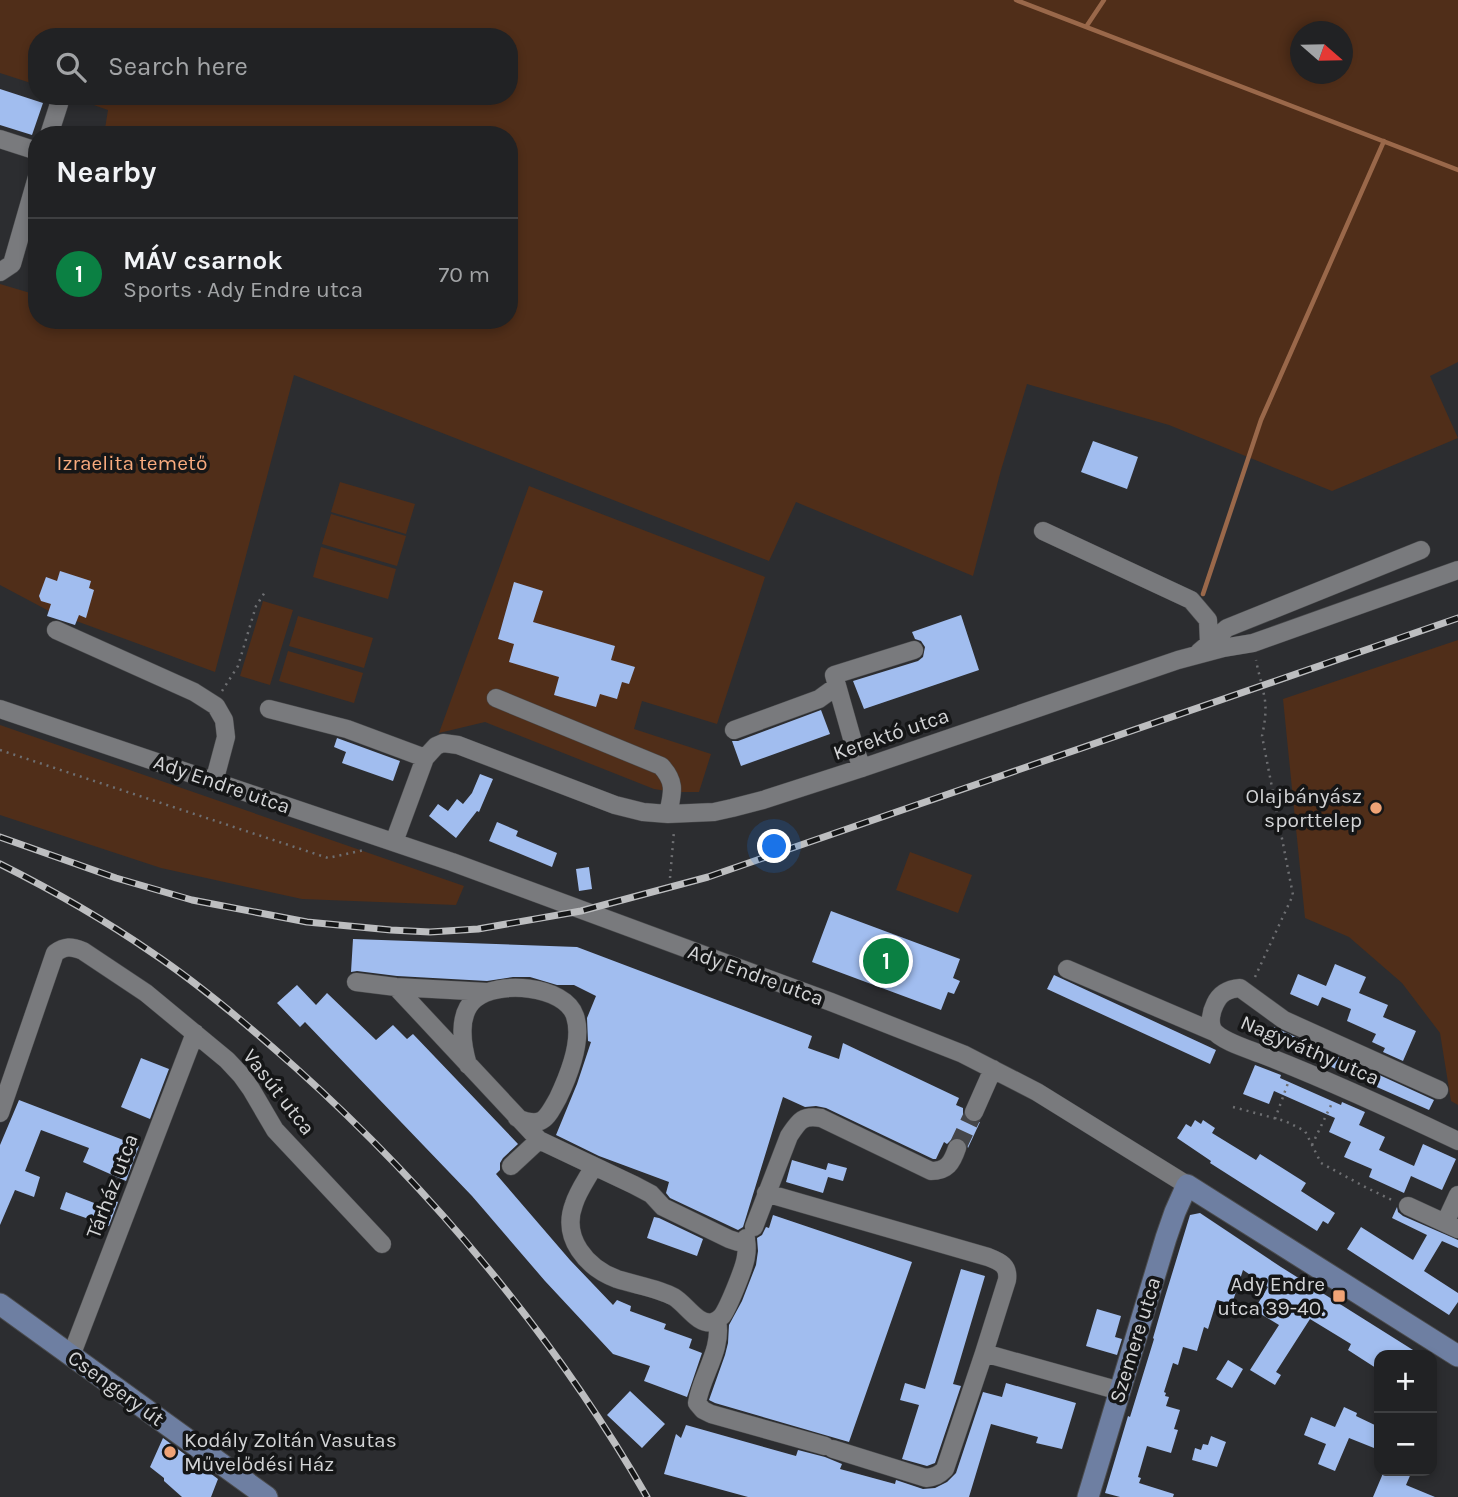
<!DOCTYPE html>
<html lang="en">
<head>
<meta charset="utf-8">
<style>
  :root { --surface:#212224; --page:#2d2f31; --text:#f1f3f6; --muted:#a2a4a6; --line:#3e3f41; --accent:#0b8043 }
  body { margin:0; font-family:Karla,sans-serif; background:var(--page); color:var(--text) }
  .controls { position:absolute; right:21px; bottom:21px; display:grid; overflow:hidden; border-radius:14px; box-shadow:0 4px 10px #0003 }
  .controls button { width:63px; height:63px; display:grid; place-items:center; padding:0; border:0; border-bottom:2px solid var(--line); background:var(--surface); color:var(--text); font:35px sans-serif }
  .compass { position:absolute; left:1290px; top:21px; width:63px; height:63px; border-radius:50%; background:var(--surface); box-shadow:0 4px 10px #0003; rotate:110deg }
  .you { position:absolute; left:775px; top:847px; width:24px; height:24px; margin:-18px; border:5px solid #fff; border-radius:50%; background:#1a73e8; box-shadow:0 0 0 10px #1a73e833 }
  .badge { display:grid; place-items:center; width:46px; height:46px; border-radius:50%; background:var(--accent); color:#fff; font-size:23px; font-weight:700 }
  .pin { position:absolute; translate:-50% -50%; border:4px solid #fff; box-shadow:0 2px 7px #0006 }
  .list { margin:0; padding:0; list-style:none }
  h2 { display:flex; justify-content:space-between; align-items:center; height:91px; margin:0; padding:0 28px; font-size:30px }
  h2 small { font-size:23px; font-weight:400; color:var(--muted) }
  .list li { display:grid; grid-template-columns:46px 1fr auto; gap:21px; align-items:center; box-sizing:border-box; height:112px; padding:0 28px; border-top:2px solid var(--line) }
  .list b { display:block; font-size:26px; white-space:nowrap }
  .list p { margin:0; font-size:23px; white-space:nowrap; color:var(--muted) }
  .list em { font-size:23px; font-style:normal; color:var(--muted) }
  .icon { flex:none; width:38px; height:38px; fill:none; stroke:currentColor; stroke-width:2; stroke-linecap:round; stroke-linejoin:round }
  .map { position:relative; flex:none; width:1458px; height:1497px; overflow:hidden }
  .search { position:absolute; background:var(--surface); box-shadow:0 4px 10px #0003; left:28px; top:28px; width:490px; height:77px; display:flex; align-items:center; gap:18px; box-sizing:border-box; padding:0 24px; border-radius:28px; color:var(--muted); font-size:26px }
  .panel { position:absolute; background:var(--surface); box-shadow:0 4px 10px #0003; left:28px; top:126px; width:490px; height:203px; border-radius:28px }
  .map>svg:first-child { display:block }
  .green { fill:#502e19; fill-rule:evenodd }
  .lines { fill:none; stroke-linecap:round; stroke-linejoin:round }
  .stream { stroke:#9a684a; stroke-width:4.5 }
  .building { fill:#a1bdef }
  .minor-tunnel { stroke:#454649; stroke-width:18; stroke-dasharray:18 9; stroke-linecap:butt }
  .minor-casing { stroke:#4a4b4d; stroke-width:19 }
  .major-casing { stroke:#4a4b4d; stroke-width:23 }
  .path { stroke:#6e6f72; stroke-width:2.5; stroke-dasharray:2 5; stroke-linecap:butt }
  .minor { stroke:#797a7d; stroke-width:18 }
  .major { stroke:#6e7fa2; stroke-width:21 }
  .rail-casing { stroke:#bdbec0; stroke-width:7 }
  .rail { stroke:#151617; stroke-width:4.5; stroke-dasharray:13; stroke-linecap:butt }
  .poi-dot { fill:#efa376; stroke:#151617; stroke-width:2.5 }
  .labels { text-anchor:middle; stroke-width:7; stroke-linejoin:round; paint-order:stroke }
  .park-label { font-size:21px; fill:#f8ab7e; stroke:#151617 }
  .street-label { font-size:21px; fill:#d3d4d6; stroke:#151617 }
  .poi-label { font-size:21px; fill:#d3d4d6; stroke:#151617; text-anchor:end }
</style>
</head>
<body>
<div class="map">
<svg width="1458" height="1497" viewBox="0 0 1458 1497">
  <rect width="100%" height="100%" fill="#2c2d30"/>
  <path class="green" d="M0 0H1458V362L1430 376 1458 438 1332 491 1169 425 1027 384 1001 470 973 576 796 502 769 561 294 375 215 672 49 611 0 585V284L37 295V320H509V135H104L108 110 68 96H509V37H37V85L0 73ZM1300 32H1342V74H1300Z
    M340 482 415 504 406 534 331 512Z
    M529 486 765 577 717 724 642 701 634 729 711 754 699 792H673L654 789 485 722 439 733Z
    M331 514 406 536 397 566 322 544Z
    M321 547 396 569 388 599 313 577Z
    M263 601 293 610 270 685 240 676Z
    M298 616 373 638 364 668 289 646Z
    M1458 640V1105L1451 1101 1440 1033 1402 983 1349 937 1305 918 1283 699Z
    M288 651 363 673 354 703 279 681Z
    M0 725 464 886 456 905 302 899 161 868 0 815Z
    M910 852 972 875 958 913 896 890Z"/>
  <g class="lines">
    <path class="stream" d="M1016 0 1458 170
      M1086 27 1104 0
      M1203 594 1261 420 1384 141"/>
  </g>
  <path class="building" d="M0 89 43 103 32 135 0 125Z
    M1093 441 1138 457 1127 489 1081 472Z
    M60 571 91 581 89 588 94 590 86 618 79 615 75 625 47 616 51 604 41 601 39 596 46 577 57 581Z
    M514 582 543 591 533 622 615 646 611 660 635 667 629 684 622 682 617 699 600 694 596 707 554 695 559 677 509 662 514 644 498 639Z
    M961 615 979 670 864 709 853 681 918 661 923 657 925 647 921 641 915 639 912 632Z
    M821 710 830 734 741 766 732 741H738Z
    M337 738 400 761 393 781 342 763 346 752 334 747Z
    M480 774 493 779 479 812 477 811 456 838 429 816 438 804 448 811 457 799 463 804 472 793Z
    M497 822 518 831 516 836 557 853 552 867 489 841Z
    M589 867 592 889 579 891 576 869Z
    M831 911 960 959 953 978 960 981 954 994 948 992 941 1010 812 962Z
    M353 939 577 947 812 1036 808 1048 839 1059 843 1043 959 1098 956 1105 963 1108V1114L965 1119 975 1123 980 1122 968 1148 965 1140 960 1137H954L947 1144 944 1142 936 1159H933L826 1108 816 1106 805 1107 783 1097 743 1227 738 1230 670 1198 666 1193 669 1182 599 1156 556 1135 577 1084 591 1042 588 1041 587 1018 596 996 574 985H557L530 977H513L487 981 397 976 357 971 351 972Z
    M1335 964 1366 977 1359 993 1388 1005 1383 1017 1416 1031 1403 1061 1383 1052 1385 1048 1372 1042 1376 1034 1347 1021 1351 1009 1322 997 1318 1006 1290 994 1298 974 1326 986Z
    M1054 975 1216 1050 1210 1064 1047 989Z
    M297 985 316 1005 327 993 376 1040 393 1025 407 1039 413 1034 518 1144 503 1158 500 1163V1170L496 1174 570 1260 613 1305 617 1300 631 1306 630 1311 666 1324 664 1329 692 1339 689 1348 702 1353 687 1397 644 1381 650 1366 613 1354 545 1281 472 1196 305 1022 300 1027 277 1003Z
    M1274 1027 1345 1060 1340 1071 1270 1037Z
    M141 1058 169 1069 150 1119 121 1107Z
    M1255 1065 1281 1075 1280 1078 1341 1105 1342 1102 1365 1112 1359 1125 1385 1137 1379 1150 1414 1166 1423 1144 1456 1159 1442 1190 1411 1176 1404 1193 1369 1177 1372 1169 1344 1157 1351 1142 1329 1132 1335 1118 1274 1091 1269 1104 1243 1094Z
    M1375 1073 1434 1100 1429 1110 1370 1084Z
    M19 1100 139 1146 126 1181 83 1162 89 1148 41 1130 25 1171 40 1177 34 1197 15 1190 0 1225V1145Z
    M1195 1120 1201 1124 1203 1120 1215 1128 1212 1133 1256 1160 1260 1154 1306 1183 1301 1191 1335 1213 1328 1224 1323 1221 1317 1231 1210 1163 1211 1161 1177 1138 1186 1124 1191 1127Z
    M792 1160 826 1170 828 1163 847 1168 843 1181 828 1177 823 1193 786 1182Z
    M66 1192 102 1206 105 1197 118 1202 109 1226 60 1209Z
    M1397 1207 1398 1212 1403 1216 1458 1240V1248L1442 1241 1424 1271 1458 1293V1302L1449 1315 1347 1249 1361 1227 1413 1260 1427 1235 1392 1218Z
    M1200 1213 1281 1267 1421 1355H1379V1370L1348 1350 1351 1344 1310 1319 1276 1372 1281 1375 1275 1385 1250 1370 1279 1325 1254 1310 1268 1287 1243 1270 1232 1304 1217 1300 1208 1329 1204 1327 1197 1351 1183 1347 1178 1365 1173 1363 1164 1392 1166 1393 1165 1396 1169 1397 1166 1406 1180 1410 1174 1429 1178 1430 1171 1453 1147 1446 1138 1477 1141 1478 1139 1483 1174 1494 1173 1497H1120L1105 1493 1128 1416 1130 1417 1154 1339 1153 1338 1164 1300 1190 1215Z
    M773 1215 912 1262 849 1442 715 1403 709 1400 725 1355 728 1343 729 1325 742 1301 756 1265 758 1251 757 1238 762 1235 766 1227 769 1228Z
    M654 1217 659 1218 703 1239 697 1256 647 1238Z
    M961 1269 985 1276 953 1384 961 1386 935 1463 927 1466 902 1459 919 1405 900 1400 905 1383 925 1389Z
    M1097 1309 1121 1316 1115 1337 1122 1339 1117 1355 1086 1346Z
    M1228 1360 1243 1369 1232 1388 1216 1379Z
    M1006 1383 1076 1403 1062 1449 1036 1443 1038 1437 991 1424 969 1497H748L664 1474 676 1434 681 1438 686 1425 796 1456 798 1450 825 1457 842 1464 840 1469 895 1484 896 1480 923 1489 935 1488 947 1482 956 1473 983 1392 1002 1397Z
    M630 1391 665 1424 642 1448 607 1415Z
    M1344 1407 1357 1413 1356 1416 1379 1427V1450L1349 1438 1335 1471 1318 1464 1326 1444 1304 1435 1311 1417 1335 1427Z
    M1211 1436 1226 1442 1217 1467 1192 1460 1195 1448 1201 1450 1203 1444 1208 1445Z
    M163 1438 218 1479 211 1497H182L164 1481V1478L150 1467Z
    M1384 1471H1412L1406 1485 1435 1497H1373Z"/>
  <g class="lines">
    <path class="minor-tunnel" d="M957 1148 974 1112"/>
    <g class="minor-casing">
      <path id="minor" d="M49 135 59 104
        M0 139 37 151
        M0 272 12 264 37 177
        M1043 531 1191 600 1208 620 1209 643
        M56 630 194 692 216 706 224 720 226 737 214 782
        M1199 652 1227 628 1421 550
        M496 698 661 766C677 783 672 794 668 814
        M0 709 452 862 831 1002 963 1054 1037 1092 1187 1185
        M269 709 347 729 425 758
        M734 730 819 699 837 686
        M862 768 855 749 834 675 914 650
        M394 842 425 758 436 746 443 743 458 745 615 805 643 812 668 814 714 812 732 808 763 800 862 768 1178 660 1223 648 1253 643 1458 570
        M1067 969 1214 1032
        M356 982 396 987 487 992
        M396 987 539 1140 634 1185 651 1194 663 1207 729 1239 738 1242 746 1240V1238
        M468 1065C462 1045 457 1014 475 999 497 980 565 985 575 1016 583 1040 568 1077 558 1098 546 1120 542 1128 517 1118
        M1439 1090 1284 1020 1240 988C1228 989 1220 993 1215 1004 1211 1012 1209 1023 1213 1030 1221 1041 1248 1049 1261 1054 1328 1080 1393 1110 1458 1141
        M974 1112 993 1069
        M0 1113 55 953C65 946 71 946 83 951L146 993 227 1060 241 1075 251 1089 275 1130 382 1244
        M511 1166 539 1140
        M594 1166C587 1179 578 1191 574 1204 561 1238 587 1268 617 1279 635 1285 658 1288 674 1297 686 1304 698 1326 713 1322 717 1321 719 1319 722 1316 728 1308 745 1267 746 1256 747 1251 747 1246 746 1240
        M766 1193 988 1257C1001 1262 1009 1266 1007 1280L984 1353 945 1469C939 1475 935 1477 926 1478L833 1449
        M1408 1206 1458 1229
        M1445 1223 1458 1195
        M754 1227 789 1136C799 1121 802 1115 821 1118L931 1171C947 1171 952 1163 957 1148
        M717 1321C723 1349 701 1376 697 1403L703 1410 711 1414 825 1446
        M984 1353 1120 1391
        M71 1356 195 1033"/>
    </g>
    <g class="major-casing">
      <path id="major" d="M0 1304 267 1497
        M1088 1497 1166 1238 1175 1212 1187 1185 1458 1356"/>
    </g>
    <path class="path" d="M222 691 238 666 256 606 265 592
      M0 750 328 858 364 850
      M670 878 674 831
      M1255 977 1293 895 1262 736C1265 722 1267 708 1264 695 1262 683 1258 672 1256 660
      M1233 1107 1285 1121 1305 1131 1321 1163 1367 1188 1392 1200
      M1275 1119 1288 1083
      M1312 1145 1333 1101"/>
    <use href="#minor" class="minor"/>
    <use href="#major" class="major"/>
    <g class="rail-casing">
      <path id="rail" d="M0 837 116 878 192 900 307 922 391 930 430 932 478 929 581 911 708 877 1458 618
        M0 864C52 890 103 919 151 952 202 986 250 1027 296 1068 432 1190 556 1338 647 1497"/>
    </g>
    <use href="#rail" class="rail"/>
  </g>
  <g class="poi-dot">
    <circle cx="1376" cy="808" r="7"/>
    <rect x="1332" y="1289" width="14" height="14" rx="3.5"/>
    <circle cx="170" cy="1452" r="7"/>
  </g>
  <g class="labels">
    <g class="park-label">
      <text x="132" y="470">Izraelita temető</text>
    </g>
    <g class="street-label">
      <text transform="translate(891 734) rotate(-19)" y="7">Kerektó utca</text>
      <text transform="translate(222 784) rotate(19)" y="7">Ady Endre utca</text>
      <text transform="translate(756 975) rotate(20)" y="7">Ady Endre utca</text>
      <text transform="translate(1310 1050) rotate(23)" y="7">Nagyváthy utca</text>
      <text transform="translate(279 1092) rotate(52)" y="7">Vasút utca</text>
      <text transform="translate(112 1186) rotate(-69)" y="7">Tárház utca</text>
      <text transform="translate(1135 1340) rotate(-73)" y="7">Szemere utca</text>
      <text transform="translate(116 1388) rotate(36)" y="7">Csengery út</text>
    </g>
    <g class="poi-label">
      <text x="1362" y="803">Olajbányász<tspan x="1362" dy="24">sporttelep</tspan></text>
      <text x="1325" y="1291">Ady Endre<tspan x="1325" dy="24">utca 39-40.</tspan></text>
      <text x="184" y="1447" text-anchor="start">Kodály Zoltán Vasutas<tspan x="184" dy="24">Művelődési Ház</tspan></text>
    </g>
  </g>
</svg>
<div class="controls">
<button>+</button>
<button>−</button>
</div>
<svg class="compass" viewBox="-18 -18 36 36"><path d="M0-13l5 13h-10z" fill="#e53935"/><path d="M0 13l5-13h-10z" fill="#a2a4a6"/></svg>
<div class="you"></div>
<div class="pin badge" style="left:886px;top:961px">1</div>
<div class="search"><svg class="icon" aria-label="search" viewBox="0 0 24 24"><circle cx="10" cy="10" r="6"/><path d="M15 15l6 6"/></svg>Search here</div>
<section class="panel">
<h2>Nearby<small></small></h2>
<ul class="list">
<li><span class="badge">1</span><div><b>MÁV csarnok</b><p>Sports · Ady Endre utca</p></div><em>70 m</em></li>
</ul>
</section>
</div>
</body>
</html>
